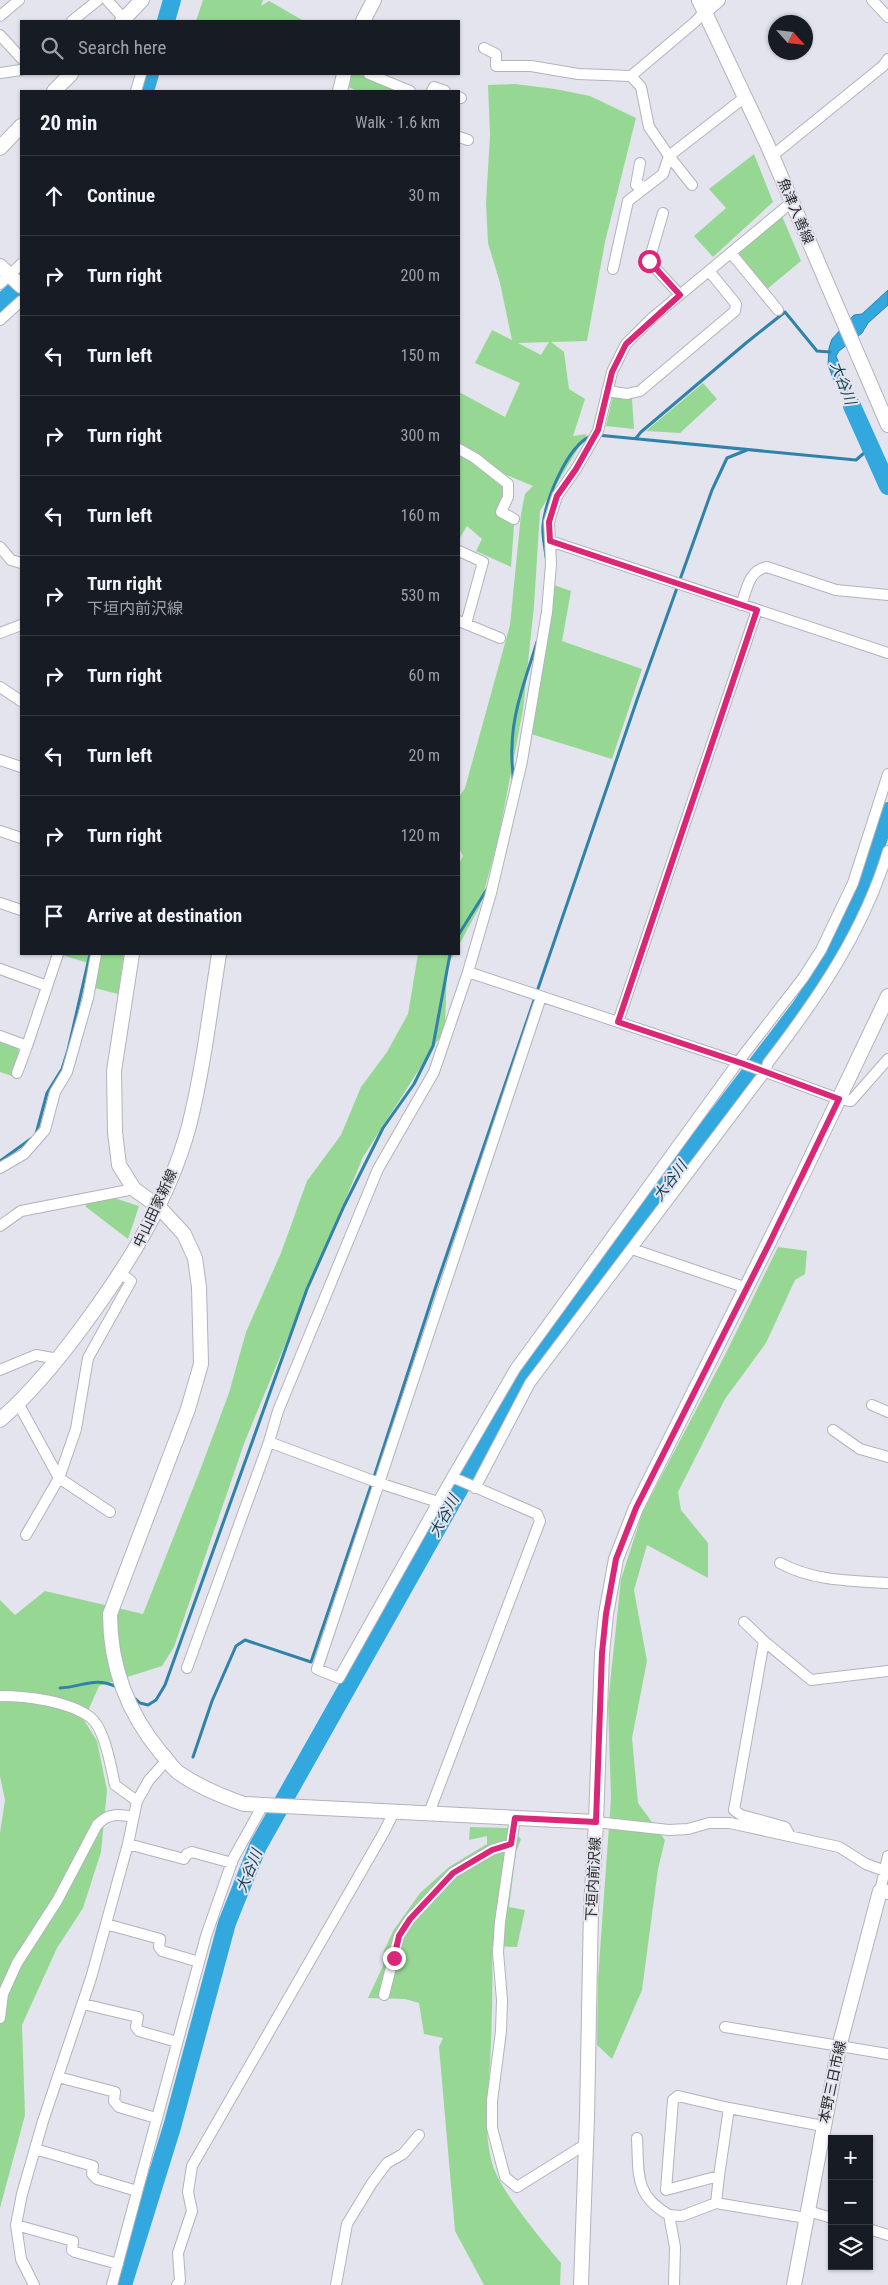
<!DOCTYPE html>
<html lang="en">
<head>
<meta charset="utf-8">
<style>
  :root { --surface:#171b24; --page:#242831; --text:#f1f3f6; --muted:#9ea1a6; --line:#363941 }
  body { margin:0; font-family:"Roboto Condensed","Noto Sans JP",sans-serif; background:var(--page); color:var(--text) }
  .controls { position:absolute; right:15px; bottom:15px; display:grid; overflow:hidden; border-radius:0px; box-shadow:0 1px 4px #0004 }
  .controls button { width:45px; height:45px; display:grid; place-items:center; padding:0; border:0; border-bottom:1px solid var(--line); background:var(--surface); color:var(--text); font:25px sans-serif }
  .compass { position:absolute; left:768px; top:15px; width:45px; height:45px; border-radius:50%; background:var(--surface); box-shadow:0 1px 4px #0004; rotate:117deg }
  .stop { position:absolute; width:15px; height:15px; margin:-11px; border:4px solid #db2777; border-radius:50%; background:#fff }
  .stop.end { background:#db2777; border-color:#fff; box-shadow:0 1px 5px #0008 }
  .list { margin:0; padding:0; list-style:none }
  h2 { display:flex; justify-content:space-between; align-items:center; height:65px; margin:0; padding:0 20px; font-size:21px }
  h2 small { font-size:16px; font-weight:400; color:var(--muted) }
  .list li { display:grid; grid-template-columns:32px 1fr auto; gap:15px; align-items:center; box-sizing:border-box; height:80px; padding:0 20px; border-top:1px solid var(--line) }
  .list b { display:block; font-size:19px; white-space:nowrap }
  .list p { margin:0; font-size:16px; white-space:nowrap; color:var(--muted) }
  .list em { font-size:16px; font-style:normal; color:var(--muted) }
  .icon { flex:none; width:28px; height:28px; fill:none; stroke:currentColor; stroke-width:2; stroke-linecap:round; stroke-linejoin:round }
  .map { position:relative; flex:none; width:888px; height:2285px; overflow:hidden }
  .search { position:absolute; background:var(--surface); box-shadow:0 1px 4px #0004; left:20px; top:20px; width:440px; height:55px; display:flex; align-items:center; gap:12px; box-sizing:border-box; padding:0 18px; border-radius:0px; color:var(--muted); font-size:19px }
  .panel { position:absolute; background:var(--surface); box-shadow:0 1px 4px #0004; left:20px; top:90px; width:440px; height:865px; border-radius:0px }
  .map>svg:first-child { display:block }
  .green { fill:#96d893; fill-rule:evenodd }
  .water { fill:#33a8de; stroke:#3082a9 }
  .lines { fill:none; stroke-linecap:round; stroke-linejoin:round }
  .stream { stroke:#3082a9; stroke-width:3 }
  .river { stroke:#33a8de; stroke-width:18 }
  .street-casing { stroke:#b2b3bb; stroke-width:12 }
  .secondary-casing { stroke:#b2b3bb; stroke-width:16 }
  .street { stroke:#fff; stroke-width:10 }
  .secondary { stroke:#fff; stroke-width:14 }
  .route { stroke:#db2777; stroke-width:6 }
  .labels { text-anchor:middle; stroke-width:4; stroke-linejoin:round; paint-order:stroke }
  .street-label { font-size:14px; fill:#29292c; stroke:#e3e4ed }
  .water-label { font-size:15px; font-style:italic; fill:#0f3f55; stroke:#e3e4ed }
</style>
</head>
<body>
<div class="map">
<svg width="888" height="2285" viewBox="0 0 888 2285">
  <rect width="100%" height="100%" fill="#e3e4ed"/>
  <path class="green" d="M203 0H263L261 6 269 1 304 21H196Z
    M352 74H359L399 91H357L349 87Z
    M515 84 555 89 590 96 636 118 605 242 587 341 551 342 564 352 569 389 585 399 573 436 587 434 540 511 534 606 523 710 498 840 480 906 459 945V864L463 856 459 848V797L465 788 510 625 521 514 525 494 533 486 497 471 459 446V392L505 417 520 383 475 363 492 330 512 340 500 283 488 243 486 203 490 135 488 85ZM549 342 541 355 518 343H519Z
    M754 154 773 202 713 257 694 236 726 208 709 189Z
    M782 216 801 261 766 290 737 255Z
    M703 383 717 399 680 433 646 431Z
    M613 396 632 399 634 429 606 426Z
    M459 454 470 460 505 487 497 515 514 525 511 567 476 551 482 539 467 526 459 539Z
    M554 585 571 591 562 641 642 669 612 759 531 734Z
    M124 954 118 994 87 986 88 963 62 955Z
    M418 954H454L447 966 445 1029 363 1157 245 1441 174 1647 162 1666 99 1686 84 1720 97 1741 107 1790 101 1852 83 1908 57 1948 22 2025 25 2115 0 2208V1833L5 1800 0 1776V1600L15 1615 45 1591 143 1614 199 1473 229 1393 246 1332 281 1253 307 1181 341 1135 361 1087 387 1052 408 1014Z
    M0 1041 16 1046 20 1053 12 1076 0 1072Z
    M111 1197 139 1206 128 1239 86 1207 85 1201Z
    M778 1247 807 1251 805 1274 795 1280 766 1343 725 1399 678 1492 681 1510 708 1543V1578L647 1545 634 1590 647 1661 632 1738 638 1803 665 1840 658 1869 642 1990 612 2059 597 2045 598 1979 611 1798 608 1703 621 1579 643 1511 726 1353Z
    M470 1827 509 1828 521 1839 516 1852 509 1907 525 1910 517 1947 492 1946C493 1986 492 2025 490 2064 488 2098 483 2129 492 2163 500 2191 541 2239 561 2263L560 2285H484L455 2231 439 2047 443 2038 424 2034 419 2003 405 1999 368 1998 383 1966 384 1951 393 1931 420 1893 449 1867 487 1844V1836L469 1840Z"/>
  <path class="water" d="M888 290V305L868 323 862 333 839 351 836 356 871 442 833 378 828 365 829 348 832 339 854 315 862 314Z"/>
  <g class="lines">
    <path class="stream" d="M597 435 856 460 871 447
      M636 438 641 432 746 343 785 312 817 351 830 352
      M546 557C545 546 542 536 543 526 545 501 567 446 591 436
      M513 779C513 769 511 758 512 748 512 712 527 675 537 642
      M459 934 489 886
      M36 1134 47 1093 62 1069 68 1050 90 954
      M0 1161 32 1138
      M60 1688C82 1687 95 1676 117 1687
      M131 1695 140 1703 148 1705 156 1700 165 1685 307 1289 344 1206 383 1128 414 1084 433 1046 450 954
      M193 1757 212 1701 236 1646 245 1640 311 1662 375 1474 436 1286 638 697 712 490 727 458 747 450"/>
    <path class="river" d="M166 21 172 0
      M145 91 150 74
      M0 304 21 285
      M852 406 888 486
      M123 2285 172 2127 227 1923 258 1846 501 1415 539 1356 696 1144 800 1008 829 964 854 910 888 811"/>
    <g class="street-casing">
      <path id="street" d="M107 0 124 19
        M872 0 888 17
        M705 11 696 21 631 76 641 87 649 127 669 156 745 97
        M0 16 19 0
        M72 21 98 0
        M0 35 21 58
        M484 48 496 54V66H531L578 74 631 76
        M0 73 21 70
        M369 74 410 91
        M136 91 141 74
        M432 91 434 87 445 91
        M459 97 461 98
        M459 137 468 140
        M669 156 692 185
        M772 156 883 66 888 59
        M640 163 636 185 646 187
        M792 202 652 318 626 344 612 372 598 431 576 469 557 496 549 522 550 541 888 653
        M663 213 649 261 680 295
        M731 253 778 310
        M613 269 628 201 663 174 669 156
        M0 284 21 264
        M0 320 21 301
        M607 391 627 394 640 391 735 311 736 304 709 271
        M459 449 475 458 508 484V497L501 512 514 519
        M0 547 11 560 21 563
        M459 551 483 562 466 624 459 621
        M741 605C747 589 749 570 767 567L836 590 888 595
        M466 624 500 638
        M0 633 21 625
        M0 687 21 701
        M0 760 21 767
        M0 831 21 838
        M0 903 21 910
        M0 969 47 986
        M468 972 744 1064 839 1099 851 1101 888 1059
        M618 1022 757 610
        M0 1036 27 1046 58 954
        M17 1073 27 1046
        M0 1168 24 1154 45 1130 55 1092 67 1072 88 998 96 954
        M0 1226 21 1211 134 1189
        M632 1249 747 1288
        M0 1370 36 1355 58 1359
        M18 1403 59 1478 110 1512
        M872 1405 888 1412
        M833 1430 860 1449 888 1457
        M269 1442 379 1483 438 1502
        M452 1477 515 1369 738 1062 803 978 821 950 853 883 888 774
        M475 1488 530 1383 765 1072 768 1063C818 998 864 931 888 851
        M26 1535 59 1478 76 1429 88 1358 131 1281 120 1273
        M780 1563C813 1581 851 1581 888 1583
        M744 1622 764 1641
        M187 1668 269 1442 278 1411 378 1169 434 1072 468 972 491 893 522 761 547 612 551 564 550 541
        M0 1696C27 1696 68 1701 90 1717 105 1728 111 1768 115 1785L137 1801 128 1844 91 1978 43 2121 22 2194 16 2225 21 2259 34 2285
        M137 1801 149 1780 167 1760
        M429 1813 540 1521 537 1514 452 1477 339 1678 317 1669 541 997
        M515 1818 500 1922 498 1952 502 2000 501 2031 492 2101V2128L505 2177 517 2187 586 2144
        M596 1822 669 1830 688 1829 709 1823H730L839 1847 866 1864 885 1871
        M790 1836 785 1827 741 1815 734 1810 764 1641 811 1680 888 1671
        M128 1844 184 1859 187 1854 192 1852 232 1863
        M880 1891 888 1856
        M106 1924 160 1939 159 1947 162 1951 199 1962
        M384 1995 399 1936 410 1919 453 1873 492 1850 511 1844
        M83 2004 138 2017 136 2027 139 2031 177 2042
        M0 2018 3 1994 17 1963 57 1901 97 1825C108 1813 118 1814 133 1817
        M725 2027 888 2054
        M58 2077 115 2092 114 2101 119 2107 156 2118
        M678 2096 729 2108 719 2176 666 2190 673 2100Z
        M729 2108 823 2126
        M637 2138C639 2174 634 2195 669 2215L675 2247 674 2285
        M35 2149 93 2166 92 2174 97 2179 137 2191
        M716 2203 806 2218
        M808 2211 832 2218
        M669 2215 682 2216 716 2203 719 2176
        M16 2225 73 2241 72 2250 75 2252 118 2264
        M869 2229 888 2235
        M112 2285 206 1936 233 1859 263 1805
        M177 2285 180 2281 178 2253 192 2211 188 2192 192 2166 384 1832 394 1812
        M336 2285 347 2224 372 2183 387 2163 403 2154 419 2135"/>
    </g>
    <g class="secondary-casing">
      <path id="secondary" d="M699 0 767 144 888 425
        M705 11 718 0
        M122 21 142 0
        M363 21 374 0
        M54 91 71 74
        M340 91 344 74
        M0 148 21 126
        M0 266 21 286
        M132 954 114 1071 115 1132 119 1165 134 1189 159 1207 184 1234 195 1258 199 1287 201 1364 188 1409 110 1614C110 1667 127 1712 161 1753 167 1759 172 1768 179 1773 199 1787 221 1796 244 1804L596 1822
        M0 1420C32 1392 58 1360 83 1326 128 1265 169 1200 189 1126 203 1070 210 1011 219 954
        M581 2285 587 2117 591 1909 596 1822 602 1653 606 1614 616 1559 636 1508 803 1174 888 996
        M794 2285 839 2047 880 1891 888 1892"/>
    </g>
    <use href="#street" class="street"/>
    <use href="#secondary" class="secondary"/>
  </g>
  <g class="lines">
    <path class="route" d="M394 1958 399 1936 410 1919 453 1873 492 1850 511 1844 515 1818 596 1822 602 1653 606 1614 616 1559 636 1508 768 1246 839 1099 744 1064 618 1022 757 610 550 541 549 522 557 496 576 469 598 430 612 372 626 344 680 295 649 261"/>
  </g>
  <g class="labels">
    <g class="street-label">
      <text transform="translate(796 211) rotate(67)" y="5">魚津入善線</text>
      <text transform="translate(155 1208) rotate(-65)" y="5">中山田家新線</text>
      <text transform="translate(593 1879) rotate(-87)" y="5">下垣内前沢線</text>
      <text transform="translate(832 2082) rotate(-78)" y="5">本野三日市線</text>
    </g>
    <g class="water-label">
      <text transform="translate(843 383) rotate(69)" y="5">大谷川</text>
      <text transform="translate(670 1181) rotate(-53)" y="5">大谷川</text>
      <text transform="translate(444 1516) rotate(-61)" y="5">大谷川</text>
      <text transform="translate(249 1871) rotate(-68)" y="5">大谷川</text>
    </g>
  </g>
</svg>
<div class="controls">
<button>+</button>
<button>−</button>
<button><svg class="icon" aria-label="layers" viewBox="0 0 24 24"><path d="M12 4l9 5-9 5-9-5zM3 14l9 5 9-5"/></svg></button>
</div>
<svg class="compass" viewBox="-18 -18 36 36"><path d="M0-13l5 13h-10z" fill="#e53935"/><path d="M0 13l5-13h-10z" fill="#9ea1a6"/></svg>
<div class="stop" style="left:649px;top:261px"></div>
<div class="stop end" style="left:394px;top:1958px"></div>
<div class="search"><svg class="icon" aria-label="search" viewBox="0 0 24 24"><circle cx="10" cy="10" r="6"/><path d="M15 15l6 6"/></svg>Search here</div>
<section class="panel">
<h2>20 min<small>Walk · 1.6 km</small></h2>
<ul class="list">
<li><svg class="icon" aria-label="ahead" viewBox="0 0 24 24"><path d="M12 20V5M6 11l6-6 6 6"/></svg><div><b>Continue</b></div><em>30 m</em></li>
<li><svg class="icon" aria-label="right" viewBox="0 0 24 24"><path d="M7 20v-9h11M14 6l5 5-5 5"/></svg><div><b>Turn right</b></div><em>200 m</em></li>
<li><svg class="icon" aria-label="left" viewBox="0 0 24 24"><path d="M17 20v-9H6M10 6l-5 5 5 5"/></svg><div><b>Turn left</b></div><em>150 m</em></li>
<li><svg class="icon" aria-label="right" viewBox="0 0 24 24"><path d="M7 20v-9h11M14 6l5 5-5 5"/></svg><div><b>Turn right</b></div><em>300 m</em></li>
<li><svg class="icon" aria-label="left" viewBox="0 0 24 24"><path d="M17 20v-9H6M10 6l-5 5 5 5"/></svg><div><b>Turn left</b></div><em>160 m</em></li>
<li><svg class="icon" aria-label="right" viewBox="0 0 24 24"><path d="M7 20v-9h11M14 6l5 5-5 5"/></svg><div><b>Turn right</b><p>下垣内前沢線</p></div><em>530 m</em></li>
<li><svg class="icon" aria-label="right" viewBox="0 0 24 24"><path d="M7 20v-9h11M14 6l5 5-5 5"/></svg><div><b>Turn right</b></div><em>60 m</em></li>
<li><svg class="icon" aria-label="left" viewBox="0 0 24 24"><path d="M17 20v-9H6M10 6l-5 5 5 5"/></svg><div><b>Turn left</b></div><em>20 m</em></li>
<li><svg class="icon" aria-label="right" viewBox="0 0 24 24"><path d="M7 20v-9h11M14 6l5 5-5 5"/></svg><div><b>Turn right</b></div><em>120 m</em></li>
<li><svg class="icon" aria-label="arrive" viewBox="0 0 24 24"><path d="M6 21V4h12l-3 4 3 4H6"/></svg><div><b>Arrive at destination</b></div></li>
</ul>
</section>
</div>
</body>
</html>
